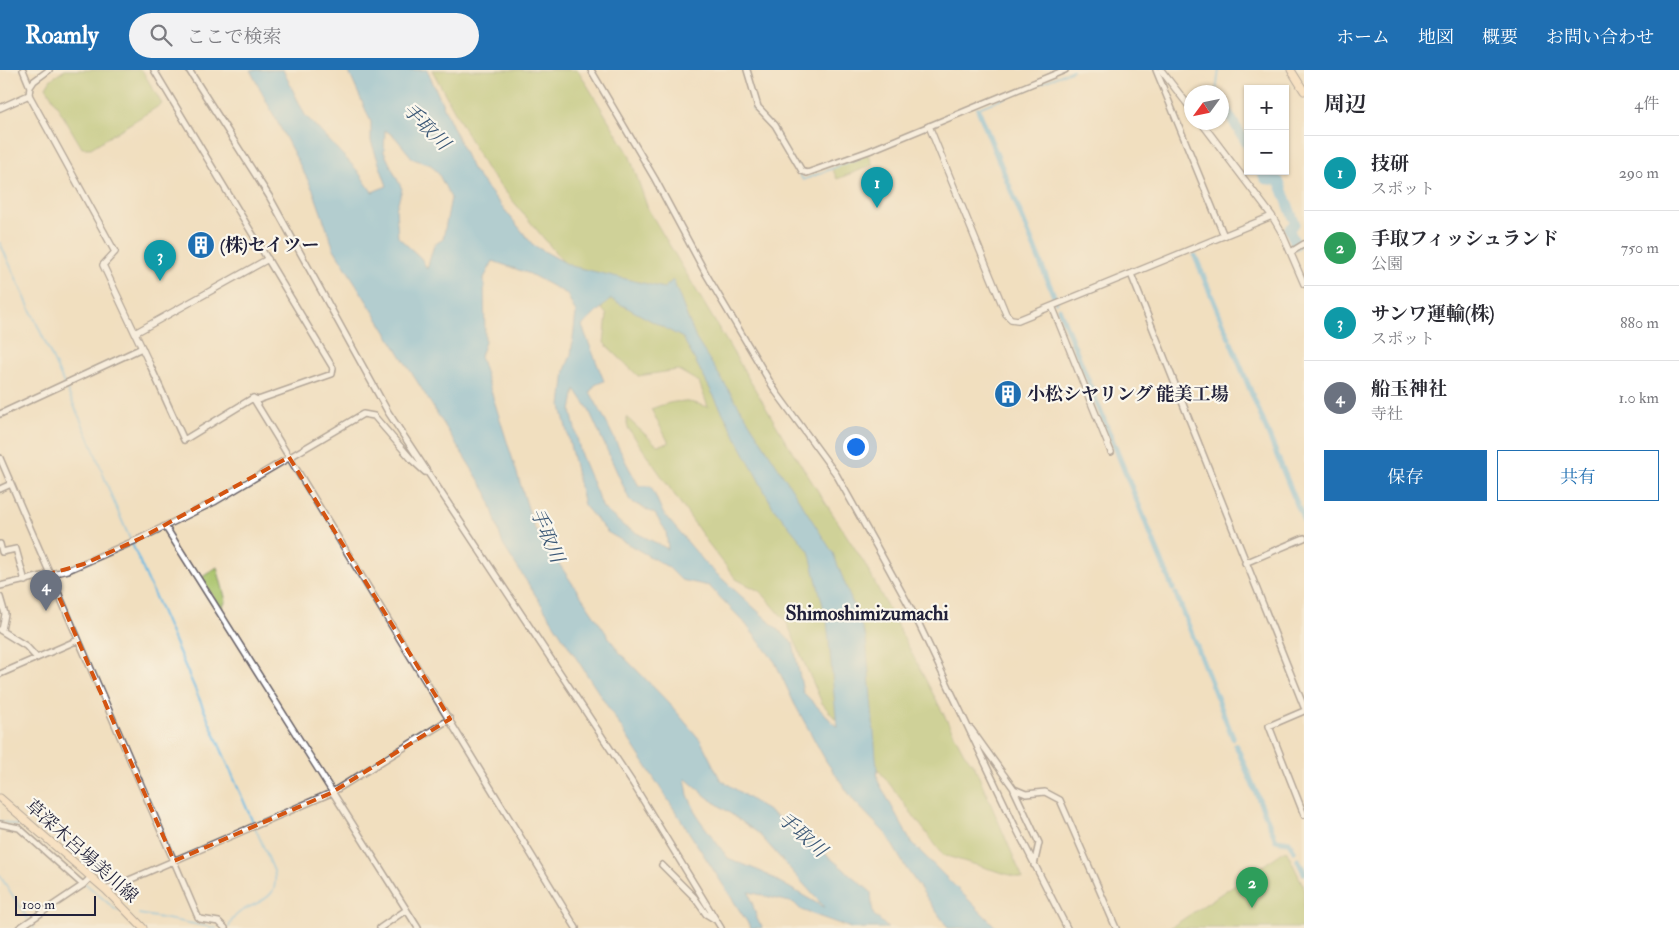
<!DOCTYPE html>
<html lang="ja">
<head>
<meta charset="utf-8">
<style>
  :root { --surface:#fff; --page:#f2f2f3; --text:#2b2b33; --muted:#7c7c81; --line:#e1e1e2; --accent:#1f6fb2 }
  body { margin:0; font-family:"IM FELL Double Pica","Noto Serif JP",serif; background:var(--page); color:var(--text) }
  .controls { position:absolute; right:15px; top:15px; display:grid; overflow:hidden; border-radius:0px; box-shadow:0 1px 4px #0004 }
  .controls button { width:45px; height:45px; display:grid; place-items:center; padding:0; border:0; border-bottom:1px solid var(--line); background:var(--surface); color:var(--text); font:25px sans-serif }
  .compass { position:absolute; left:1184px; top:15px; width:45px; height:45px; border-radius:50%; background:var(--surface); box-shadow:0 1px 4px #0004; rotate:237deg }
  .scale { position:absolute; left:15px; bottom:12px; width:81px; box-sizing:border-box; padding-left:5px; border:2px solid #22223b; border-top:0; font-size:14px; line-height:18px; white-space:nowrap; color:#22223b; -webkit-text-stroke:4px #fbf7ec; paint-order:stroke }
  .you { position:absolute; left:855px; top:376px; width:18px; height:18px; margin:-12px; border:4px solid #fff; border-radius:50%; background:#1a73e8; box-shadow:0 0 0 8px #1a73e833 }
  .badge { display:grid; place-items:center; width:32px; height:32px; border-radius:50%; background:var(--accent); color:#fff; font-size:16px; font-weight:700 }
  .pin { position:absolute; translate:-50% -41px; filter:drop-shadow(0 1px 2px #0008) }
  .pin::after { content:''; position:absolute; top:26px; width:18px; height:15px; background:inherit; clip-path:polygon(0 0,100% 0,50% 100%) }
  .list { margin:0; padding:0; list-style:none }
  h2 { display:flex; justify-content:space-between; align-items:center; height:65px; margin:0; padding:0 20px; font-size:21px }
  h2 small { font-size:16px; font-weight:400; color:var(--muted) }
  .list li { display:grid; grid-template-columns:32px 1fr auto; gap:15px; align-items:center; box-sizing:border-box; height:75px; padding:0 20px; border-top:1px solid var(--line) }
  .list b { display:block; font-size:19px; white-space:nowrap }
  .list p { margin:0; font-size:16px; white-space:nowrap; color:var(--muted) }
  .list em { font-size:16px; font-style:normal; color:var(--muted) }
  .actions { display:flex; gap:10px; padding:15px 20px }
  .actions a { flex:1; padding:11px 0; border:1px solid var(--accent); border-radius:0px; text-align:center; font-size:18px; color:var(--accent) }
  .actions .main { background:var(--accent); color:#fff }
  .icon { flex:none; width:28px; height:28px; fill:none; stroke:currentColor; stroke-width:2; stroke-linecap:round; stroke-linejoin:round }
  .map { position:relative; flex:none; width:1304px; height:858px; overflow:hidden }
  header { display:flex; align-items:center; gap:30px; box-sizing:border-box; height:70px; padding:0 25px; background:var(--accent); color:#fff }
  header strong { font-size:24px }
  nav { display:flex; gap:28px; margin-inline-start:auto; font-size:18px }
  .search { width:350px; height:45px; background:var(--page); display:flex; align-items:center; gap:12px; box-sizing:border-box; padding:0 18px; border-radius:28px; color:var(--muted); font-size:19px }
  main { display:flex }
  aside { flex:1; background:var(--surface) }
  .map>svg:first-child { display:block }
  .green { fill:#a7c268; stroke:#647252 }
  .water { fill:#67b9e3; stroke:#446e8f; fill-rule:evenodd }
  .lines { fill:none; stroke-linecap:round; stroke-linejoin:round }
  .stream { stroke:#67b9e3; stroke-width:2 }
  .canal { stroke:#67b9e3; stroke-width:5.5 }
  .river { stroke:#67b9e3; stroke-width:10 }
  .minor-casing { stroke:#6a6469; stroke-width:8 }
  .tertiary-casing { stroke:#6a6469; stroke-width:8 }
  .secondary-casing { stroke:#6a6469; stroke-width:9 }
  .minor { stroke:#fff; stroke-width:5 }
  .tertiary { stroke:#fff; stroke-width:5.5 }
  .secondary { stroke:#fee4c6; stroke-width:7 }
  .marked { fill:none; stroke:#d45411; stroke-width:4; stroke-dasharray:10 6; stroke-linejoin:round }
  .labels { text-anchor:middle; stroke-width:4.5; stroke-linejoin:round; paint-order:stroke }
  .poi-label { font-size:18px; font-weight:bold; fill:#22223b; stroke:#fbf7ec; text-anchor:start }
  .street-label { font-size:18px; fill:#22223b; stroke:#fbf7ec }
  .water-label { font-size:19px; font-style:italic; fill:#3a5776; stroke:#fbf7ec }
  .quarter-label { font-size:20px; font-weight:bold; fill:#22223b; stroke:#fbf7ec }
</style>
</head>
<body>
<header>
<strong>Roamly</strong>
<div class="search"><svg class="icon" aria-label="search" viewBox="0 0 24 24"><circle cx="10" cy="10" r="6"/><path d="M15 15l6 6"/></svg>ここで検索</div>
<nav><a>ホーム</a><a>地図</a><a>概要</a><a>お問い合わせ</a></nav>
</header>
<main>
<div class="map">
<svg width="1304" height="858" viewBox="0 0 1304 858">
  <rect width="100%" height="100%" fill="#fbf7ec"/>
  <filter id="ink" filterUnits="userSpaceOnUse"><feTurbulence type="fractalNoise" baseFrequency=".02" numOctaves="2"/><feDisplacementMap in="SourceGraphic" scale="10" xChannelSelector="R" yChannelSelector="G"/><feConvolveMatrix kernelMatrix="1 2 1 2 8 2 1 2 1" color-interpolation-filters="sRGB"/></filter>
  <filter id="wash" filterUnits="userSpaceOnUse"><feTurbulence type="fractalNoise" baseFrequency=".0096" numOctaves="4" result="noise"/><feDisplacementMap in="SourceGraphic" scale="20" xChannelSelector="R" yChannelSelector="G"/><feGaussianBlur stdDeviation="1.12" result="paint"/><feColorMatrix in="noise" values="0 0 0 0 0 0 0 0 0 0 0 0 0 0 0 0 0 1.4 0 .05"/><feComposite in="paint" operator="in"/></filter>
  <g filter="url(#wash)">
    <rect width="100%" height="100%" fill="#f1dfbf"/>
    <path class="green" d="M65 0H142L162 34 91 78H82L46 17 51 9Z
      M432 0H578L629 84 648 139 787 373 865 494 964 683 974 695 1023 809 943 785 885 708 822 633 786 551 761 522 736 509 708 473 628 358 626 347 657 375 669 373 651 339C674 330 684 329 708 337L699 312 678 300 638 306 604 273 607 245 485 97Z
      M868 84 873 95 837 109 832 98Z
      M217 497 226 531 221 539 201 508Z
      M1286 780 1304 817V858H1170Z"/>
    <path class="water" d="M250 0H283L305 45 357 100 372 122 387 116 371 71V52L348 0H427L472 99 533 175 571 196 664 218 673 210 696 269 833 483 866 568 878 711 911 772 997 858H948L906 798 886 764 854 731 826 691 794 633 775 592 744 552 709 516 681 510 668 497 607 462 584 435 561 336 565 300 571 285 576 243 567 224 530 204 493 191 484 208 485 272 480 286 534 457 619 582 669 633 701 671 720 709 797 760 871 822 873 844 888 858H851L801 840 794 833 749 822 757 849 763 858H751L503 475 487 423 334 179 313 120ZM385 60 395 67 413 89 431 95 438 103 451 128 443 169 434 175 427 199 421 188 398 167 396 139 402 119 384 82ZM611 229 683 268 773 437 809 481 827 551 837 657 803 622 793 573 708 496 663 443 651 416H639C621 386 608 352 590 322L595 315 604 311 582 256ZM575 319 588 338 630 431 655 444 666 461 668 479 625 457 603 438 581 385 571 341ZM685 708 707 727 758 763 825 838 762 802 728 788 699 749 688 725Z"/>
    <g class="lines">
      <path class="stream" d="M1025 20 1073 0
        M1216 22 1219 0
        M981 37 1021 21
        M752 39 773 58 803 110 861 87
        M0 173 92 375 113 430 274 801C283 840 238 828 229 857
        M0 751 19 756
        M0 806 28 849
        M79 808 116 840 120 841
        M139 844 216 858
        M30 853 34 858"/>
      <path class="canal" d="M978 39 1056 231
        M1195 186 1229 268
        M1059 239 1093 322
        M1231 273 1304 451
        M1095 328 1173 519
        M1176 524 1233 668
        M1236 675 1276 770 1289 772 1294 781
        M1298 790 1304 803"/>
      <path class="river" d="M1222 33 1248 76
        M1261 101 1265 109 1279 111 1295 153 1289 159 1296 175"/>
    </g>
  </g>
  <g filter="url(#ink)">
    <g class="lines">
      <g class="minor-casing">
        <path id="minor" d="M23 0 30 17 29 25
          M154 0 333 298 332 304 258 330 253 328 184 370
          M189 0 269 126 388 342 632 712 721 858
          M591 0 655 109 706 204 776 322 836 404 878 479 917 550 1015 756 1067 858
          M747 0 758 37 775 55 802 101 807 103 869 81 1065 0
          M1156 0 1224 166
          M30 17 34 11 49 0
          M1291 182 1304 174
          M1131 204 1304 637
          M150 295 184 370
          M253 328 576 858
          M0 344 142 278
          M0 388 198 847 200 849 219 852 225 858
          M0 419 11 414
          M165 456 418 858
          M0 474 2 482 16 479 25 511
          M1245 493 1304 468
          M0 516 68 500 141 468 214 432 363 344 374 346 413 391 425 402
          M0 527 5 544 2 560
          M0 560 26 576 37 588
          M0 604 78 570
          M1304 641 1269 656 1304 745
          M971 659 1014 719 1026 724 1045 722 1060 730 1116 858
          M1014 720 1039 773 1034 795
          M0 754 19 758 83 815
          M662 795 694 827 706 844 716 850
          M106 820 331 723 450 649
          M19 858 83 815 91 807
          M380 858 406 840"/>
      </g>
      <g class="tertiary-casing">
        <path id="tertiary" d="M1161 0 1192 40
          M0 38 29 25 115 182 103 195 150 295
          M1201 52 1272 146 1282 163 1304 214
          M929 56 1006 244 1011 249 1018 250 1272 146
          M1052 236 1111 382
          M135 263 268 189"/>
      </g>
      <g class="secondary-casing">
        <path id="secondary" d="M1291 0 1304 21
          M0 728 106 820 143 858"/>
      </g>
      <use href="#minor" class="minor"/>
      <use href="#tertiary" class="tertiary"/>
      <use href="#secondary" class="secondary"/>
    </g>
  </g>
  <path d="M0 0H1304V858H0ZM289 387 450 649 331 723 174 791 49 504 84 494 141 468Z" fill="#f1dfbf" fill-opacity=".55" fill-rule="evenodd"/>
  <path class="marked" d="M289 387 450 649 331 723 174 791 49 504 84 494 141 468Z"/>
  <defs>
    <g id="building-disc" transform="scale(1.4375)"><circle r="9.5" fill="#1f6fb2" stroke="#fbf7ec"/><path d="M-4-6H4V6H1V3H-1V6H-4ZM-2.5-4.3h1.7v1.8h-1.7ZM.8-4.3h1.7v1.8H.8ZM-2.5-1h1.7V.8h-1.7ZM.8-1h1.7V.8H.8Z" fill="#fff"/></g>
  </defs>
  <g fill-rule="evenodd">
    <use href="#building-disc" x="201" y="175"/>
    <use href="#building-disc" x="1008" y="324"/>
  </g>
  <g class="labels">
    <g class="poi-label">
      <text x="220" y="181">(株)セイツー</text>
      <text x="1027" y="330">小松シヤリング 能美工場</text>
    </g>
    <g class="street-label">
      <text transform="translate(82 781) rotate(42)" y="6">草深木呂場美川線</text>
    </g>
    <g class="water-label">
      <text transform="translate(427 56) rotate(45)" y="7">手取川</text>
      <text transform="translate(548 465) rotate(67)" y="7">手取川</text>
      <text transform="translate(803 764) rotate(41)" y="7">手取川</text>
    </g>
    <g class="quarter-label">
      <text x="867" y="550">Shimoshimizumachi</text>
    </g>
  </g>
</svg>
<div class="controls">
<button>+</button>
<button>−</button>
</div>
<svg class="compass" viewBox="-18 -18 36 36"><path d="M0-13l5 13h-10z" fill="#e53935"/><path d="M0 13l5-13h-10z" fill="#7c7c81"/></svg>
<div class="scale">100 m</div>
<div class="you"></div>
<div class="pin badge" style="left:877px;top:138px;background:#0f9aa8">1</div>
<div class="pin badge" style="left:1252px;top:838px;background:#2e9e5b">2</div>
<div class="pin badge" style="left:160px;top:211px;background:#0f9aa8">3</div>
<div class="pin badge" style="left:46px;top:541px;background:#6b7280">4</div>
</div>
<aside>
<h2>周辺<small>4件</small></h2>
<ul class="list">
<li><span class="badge" style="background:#0f9aa8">1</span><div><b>技研</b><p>スポット</p></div><em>290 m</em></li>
<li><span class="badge" style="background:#2e9e5b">2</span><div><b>手取フィッシュランド</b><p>公園</p></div><em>750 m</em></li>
<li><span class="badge" style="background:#0f9aa8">3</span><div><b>サンワ運輸(株)</b><p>スポット</p></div><em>880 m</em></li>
<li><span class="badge" style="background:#6b7280">4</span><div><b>船玉神社</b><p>寺社</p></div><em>1.0 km</em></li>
</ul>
<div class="actions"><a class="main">保存</a><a>共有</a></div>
</aside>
</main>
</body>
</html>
